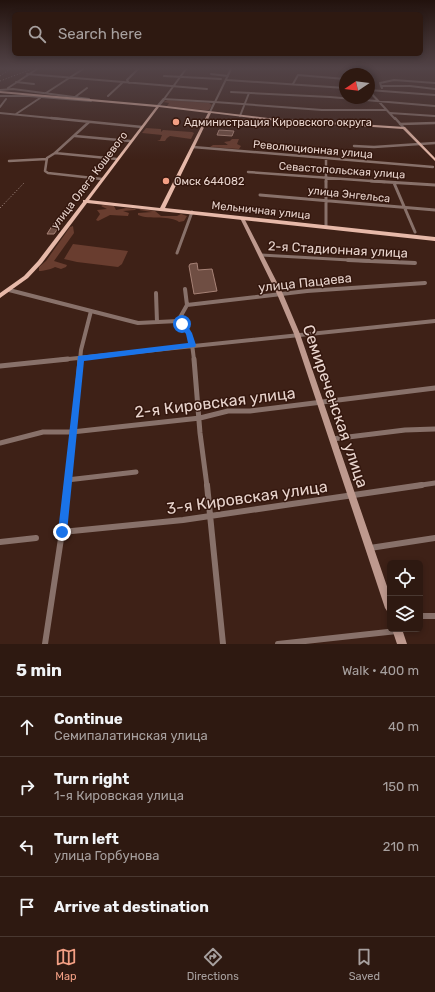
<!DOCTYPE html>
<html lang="en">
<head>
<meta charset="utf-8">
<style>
  :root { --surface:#2e1911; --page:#36221a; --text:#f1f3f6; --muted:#a7a09f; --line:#493831; --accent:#f39f84 }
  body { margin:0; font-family:Rubik,sans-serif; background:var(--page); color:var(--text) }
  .controls { position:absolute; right:12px; bottom:12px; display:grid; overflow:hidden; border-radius:6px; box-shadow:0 2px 6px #0003 }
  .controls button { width:36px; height:36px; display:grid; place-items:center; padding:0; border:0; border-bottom:1px solid var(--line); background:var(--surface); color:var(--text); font:20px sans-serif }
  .compass { position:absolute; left:339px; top:68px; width:36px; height:36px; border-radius:50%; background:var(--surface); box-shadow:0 2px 6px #0003; rotate:257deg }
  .stop { position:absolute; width:12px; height:12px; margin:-9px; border:3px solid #1a73e8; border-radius:50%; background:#fff }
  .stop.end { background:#1a73e8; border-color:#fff; box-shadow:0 1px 4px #0008 }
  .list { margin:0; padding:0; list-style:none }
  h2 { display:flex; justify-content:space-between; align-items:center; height:52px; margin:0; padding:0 16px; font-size:17px }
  h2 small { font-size:13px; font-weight:400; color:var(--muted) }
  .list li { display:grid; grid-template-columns:26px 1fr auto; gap:12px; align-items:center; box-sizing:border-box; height:60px; padding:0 16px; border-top:1px solid var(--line) }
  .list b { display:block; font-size:15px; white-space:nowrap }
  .list p { margin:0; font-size:13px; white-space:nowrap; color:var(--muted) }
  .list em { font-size:13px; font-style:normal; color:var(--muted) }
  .icon { flex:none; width:22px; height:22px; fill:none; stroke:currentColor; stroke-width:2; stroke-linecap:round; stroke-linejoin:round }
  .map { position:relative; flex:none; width:435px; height:644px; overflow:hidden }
  .search { position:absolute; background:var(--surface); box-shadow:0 2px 6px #0003; left:12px; right:12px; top:12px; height:44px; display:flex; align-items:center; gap:10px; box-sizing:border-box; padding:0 14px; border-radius:6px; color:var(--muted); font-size:15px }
  .sheet { height:292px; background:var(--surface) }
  nav { display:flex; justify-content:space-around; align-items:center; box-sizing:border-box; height:56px; border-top:1px solid var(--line); background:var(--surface); font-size:11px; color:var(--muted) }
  nav a { display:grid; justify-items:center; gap:2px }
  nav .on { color:var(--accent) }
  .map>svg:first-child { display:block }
  .green { fill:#693d2f }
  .building { fill:#6f4e43; stroke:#a78276 }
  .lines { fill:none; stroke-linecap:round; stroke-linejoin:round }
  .minor-far5 { stroke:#88716a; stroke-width:2 }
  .minor-far4 { stroke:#88716a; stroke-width:2.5 }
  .minor-far3 { stroke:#88716a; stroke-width:3 }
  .minor-far2 { stroke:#88716a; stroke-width:4 }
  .minor-far1 { stroke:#88716a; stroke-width:5 }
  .minor { stroke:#88716a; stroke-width:6 }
  .tertiary { fill:#88716a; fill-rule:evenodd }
  .secondary { fill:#be998e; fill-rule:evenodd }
  .primary { fill:#e7b9a9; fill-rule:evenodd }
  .rail { stroke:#ac958d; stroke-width:1; stroke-dasharray:1 2; stroke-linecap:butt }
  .route { fill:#1a73e8 }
  .poi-dot { fill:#f39f84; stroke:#34170e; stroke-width:1.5 }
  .labels { text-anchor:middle; stroke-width:3; stroke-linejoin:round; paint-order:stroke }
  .far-poi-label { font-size:11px; fill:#e8d4cd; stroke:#34170e; text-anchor:start }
  .far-street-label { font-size:11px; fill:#e8d4cd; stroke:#34170e }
  .street-label { font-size:13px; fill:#e8d4cd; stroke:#34170e }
  .near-street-label { font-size:16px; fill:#e8d4cd; stroke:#34170e }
</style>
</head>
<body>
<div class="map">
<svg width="435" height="644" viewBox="0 0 435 644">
  <rect width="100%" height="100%" fill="#3e2117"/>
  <path class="green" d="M168 100 209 103 212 105 209 110H203L167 106 169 103 163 102Z
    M146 128 161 129V132L163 130 192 132 194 133 191 139 170 136 167 138 165 141H157L160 140 162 135 142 133Z
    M232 139H239L237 144 241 146 239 149 210 147 213 145H228L224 142 230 141Z
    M103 205 114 206 116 210 126 208 136 209 135 210 123 211 129 213 128 216 110 215 98 221 96 220 100 214 97 210 107 209 101 206Z
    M141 209 155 211 161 216H177L181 214 187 216 184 221 179 222C171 215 149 220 138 215V213L152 212 139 210Z
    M73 226 74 233 54 261 67 265 66 267 61 269 55 267C52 269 43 271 39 271V267L46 261 70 227Z
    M73 244 128 251 122 264 118 267 77 262 64 259Z"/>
  <path class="building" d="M219 130 234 131 232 136 217 135Z
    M54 223 61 224 54 234H47Z
    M197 263 198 270 212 269 217 291 194 294 189 266 190 264Z"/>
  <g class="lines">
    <path class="minor-far5" d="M229 69H231L215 102 322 110H386
      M356 69 359 74
      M27 74 207 89
      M211 74 228 76
      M164 76 221 79
      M227 80 345 88
      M16 82 34 84
      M129 83 127 80 138 69
      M293 84 298 75 345 79
      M381 86 380 83 394 80 435 83
      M8 88 37 69
      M382 88 381 86H410L435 89
      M0 90 13 89 89 99
      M369 90 435 95
      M369 91 395 119
      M231 92 330 97 435 106
      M46 93 83 69
      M0 96H29L91 101
      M108 96 122 83
      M75 97 87 88
      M164 99 186 69
      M0 107 6 99
      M0 113 61 119
      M390 113 435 116
      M16 114 40 98
      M240 116 249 93"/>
    <path class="minor-far4" d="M51 118 142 127
      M395 118 404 128
      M89 122 55 153 47 158 45 171 48 173 102 179
      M400 124 435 123
      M75 136 130 141
      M354 146 374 147 435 143
      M193 147 433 167
      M55 153 117 159
      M326 158V182
      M9 161 47 159
      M248 172 385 182"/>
    <path class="minor-far3" d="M326 181V227
      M371 181 435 185
      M394 183 415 232
      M260 195 435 210
      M177 253 192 212
      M261 255 367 261"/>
    <path class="minor-far2" d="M348 260 415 263
      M185 289 187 305 178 321C192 331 192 344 194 360
      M9 290 138 323 178 321
      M156 293 157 322
      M187 305 307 291 425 283
      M59 360 435 321
      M80 360 81 350 91 311"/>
    <path class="minor-far1" d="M194 359 200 433 207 486
      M0 366 68 359
      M332 439 405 430 435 429
      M0 443 43 432H72L200 418 228 411H250L435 388
      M67 480 136 472
      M67 486C71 444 77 402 80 359
      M415 486 435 483"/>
    <path class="minor" d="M207 485 223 644
      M62 532 183 520 422 485
      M0 542 36 538
      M370 548 435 538
      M420 616H435
      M45 644 62 532 67 485
      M278 644 397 631"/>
    <path class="tertiary" d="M163 98 215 101 216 102 211 112 210 113 209 112 213 103 165 100 159 107H157V105Z"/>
    <path class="secondary" d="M241 217H243L244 218 283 294 300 334 390 595V613L387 611 385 608 294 334 277 294 240 218Z
      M392 629H402L407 644H397Z"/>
    <path class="primary" d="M0 91 158 105 268 118 405 127 435 158V161L403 129 268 120 211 113 165 208 435 237V241L87 203 42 263 28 278 0 298V293L24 276 38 261 83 202V200H85L156 107 0 93ZM159 107 208 113 160 208 89 200Z"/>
    <path class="rail" d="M0 76 10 69
      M0 81 32 69
      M0 208 24 183"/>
  </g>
  <linearGradient id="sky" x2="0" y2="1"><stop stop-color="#22120d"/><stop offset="0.43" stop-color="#524347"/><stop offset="1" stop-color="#524347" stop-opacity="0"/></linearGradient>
  <rect width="435" height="159" fill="url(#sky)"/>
  <path class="route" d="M180 322H185L192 333 196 345 195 347 84 361 67 532 66 535 62 537 59 535 58 532 78 356 188 343 186 334 179 324Z"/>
  <g class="poi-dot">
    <circle cx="176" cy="122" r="4"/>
    <circle cx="166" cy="181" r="4"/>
  </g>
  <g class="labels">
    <g class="far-poi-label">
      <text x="184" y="126">Администрация Кировского округа</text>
      <text x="174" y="185">Омск 644082</text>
    </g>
    <g class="far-street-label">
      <text transform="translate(313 149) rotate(5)" y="4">Революционная улица</text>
      <text transform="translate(342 170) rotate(4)" y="4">Севастопольская улица</text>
      <text transform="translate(89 180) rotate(-53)" y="4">улица Олега Кошевого</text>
      <text transform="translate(349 194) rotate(6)" y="4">улица Энгельса</text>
      <text transform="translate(261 210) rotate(6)" y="4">Мельничная улица</text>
    </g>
    <g class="street-label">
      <text transform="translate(338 249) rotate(3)" y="5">2-я Стадионная улица</text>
      <text transform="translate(305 282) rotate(-6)" y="5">улица Пацаева</text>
    </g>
    <g class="near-street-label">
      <text transform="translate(215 402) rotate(-7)" y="6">2-я Кировская улица</text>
      <text transform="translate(336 406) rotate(71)" y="6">Семиреченская улица</text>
      <text transform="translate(247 497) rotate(-8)" y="6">3-я Кировская улица</text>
    </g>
  </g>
</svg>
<div class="controls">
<button><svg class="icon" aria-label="locate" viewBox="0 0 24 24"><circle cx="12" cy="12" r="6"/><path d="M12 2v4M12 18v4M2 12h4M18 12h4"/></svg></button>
<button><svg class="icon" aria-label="layers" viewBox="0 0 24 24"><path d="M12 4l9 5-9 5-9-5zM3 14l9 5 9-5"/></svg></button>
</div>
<svg class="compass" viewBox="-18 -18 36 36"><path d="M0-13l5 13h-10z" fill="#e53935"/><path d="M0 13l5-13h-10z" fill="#a7a09f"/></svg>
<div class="stop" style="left:182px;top:324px"></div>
<div class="stop end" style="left:62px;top:532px"></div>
<div class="search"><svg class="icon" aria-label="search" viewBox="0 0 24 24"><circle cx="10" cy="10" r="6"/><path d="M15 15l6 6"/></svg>Search here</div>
</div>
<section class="sheet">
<h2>5 min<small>Walk · 400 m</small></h2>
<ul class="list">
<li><svg class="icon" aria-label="ahead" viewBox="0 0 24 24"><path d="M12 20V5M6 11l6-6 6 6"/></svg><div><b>Continue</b><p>Семипалатинская улица</p></div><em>40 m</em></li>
<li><svg class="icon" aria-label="right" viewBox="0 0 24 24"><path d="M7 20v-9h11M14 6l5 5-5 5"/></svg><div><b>Turn right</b><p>1-я Кировская улица</p></div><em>150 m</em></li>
<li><svg class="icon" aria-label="left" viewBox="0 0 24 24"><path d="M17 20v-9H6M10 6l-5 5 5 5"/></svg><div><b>Turn left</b><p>улица Горбунова</p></div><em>210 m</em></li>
<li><svg class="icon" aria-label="arrive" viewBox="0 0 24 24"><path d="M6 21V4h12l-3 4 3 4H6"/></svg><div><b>Arrive at destination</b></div></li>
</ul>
</section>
<nav>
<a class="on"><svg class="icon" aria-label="map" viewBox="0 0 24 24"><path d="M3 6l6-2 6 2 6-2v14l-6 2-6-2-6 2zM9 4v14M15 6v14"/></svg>Map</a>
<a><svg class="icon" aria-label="directions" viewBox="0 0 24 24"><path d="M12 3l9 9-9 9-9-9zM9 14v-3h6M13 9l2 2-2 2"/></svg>Directions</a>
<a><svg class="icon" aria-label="saved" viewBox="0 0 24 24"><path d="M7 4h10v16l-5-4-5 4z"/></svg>Saved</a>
</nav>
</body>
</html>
